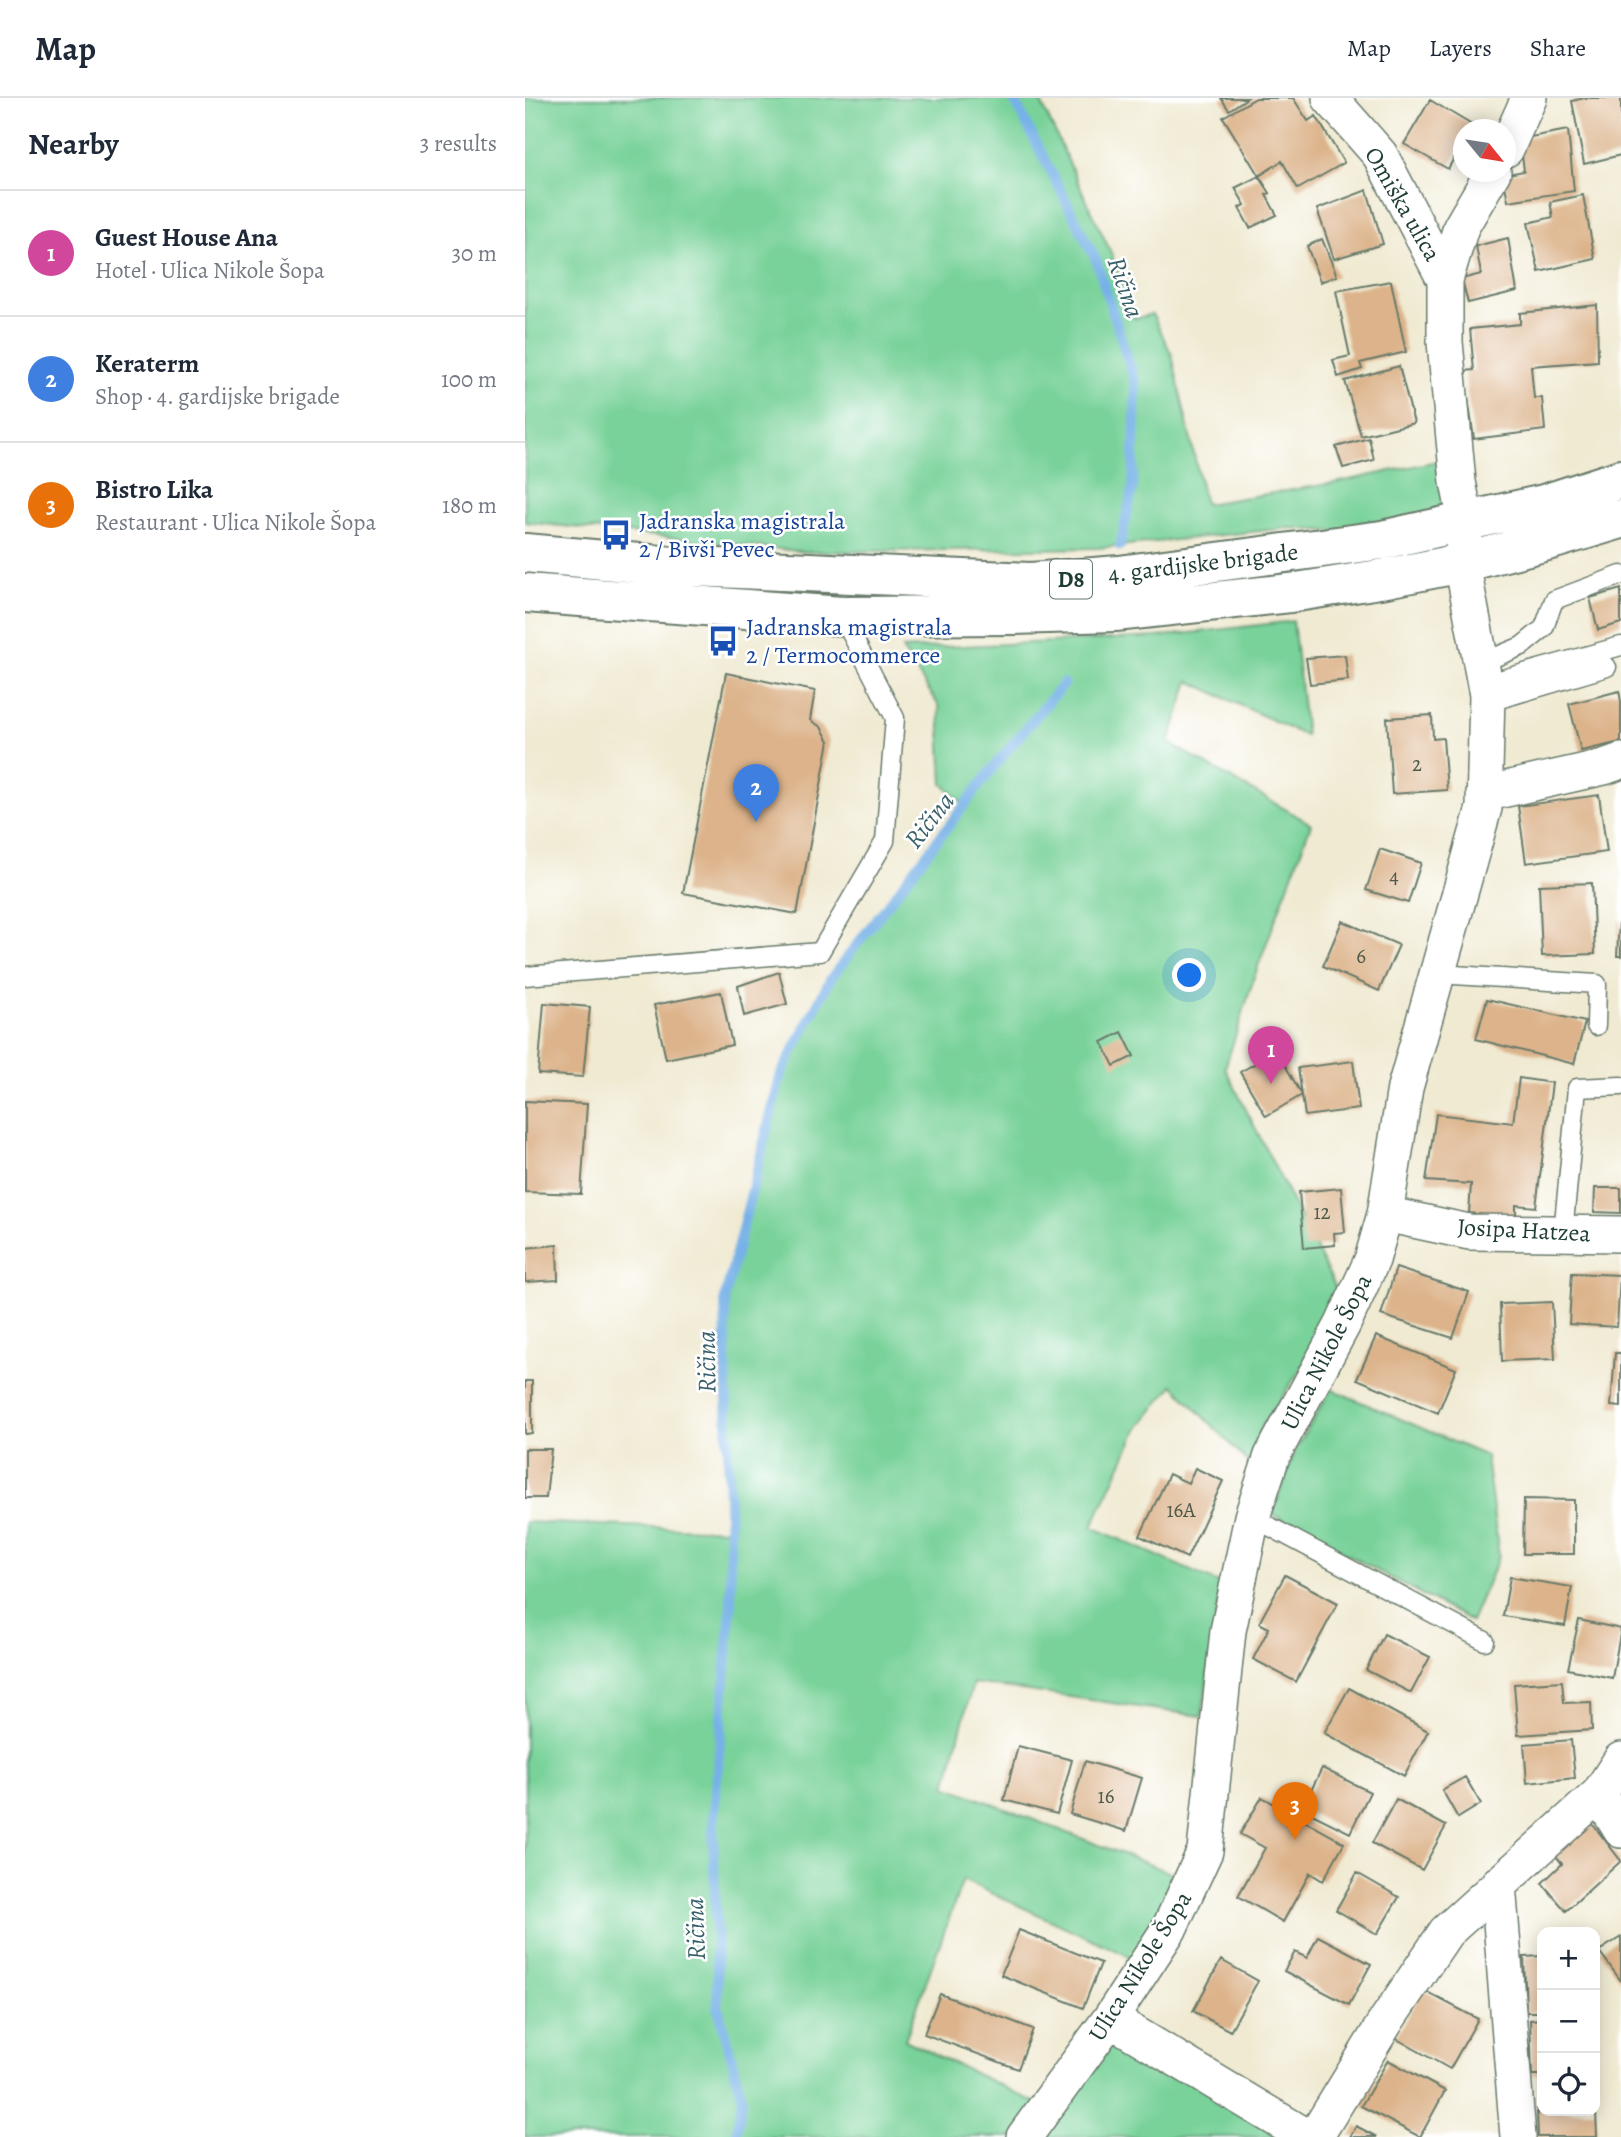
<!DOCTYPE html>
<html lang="en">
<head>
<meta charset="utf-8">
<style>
  :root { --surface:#fff; --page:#f2f2f3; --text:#1f2937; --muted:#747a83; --line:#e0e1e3; --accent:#b5179e }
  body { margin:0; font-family:Alegreya,serif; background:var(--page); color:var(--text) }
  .controls { position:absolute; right:21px; bottom:21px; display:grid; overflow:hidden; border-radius:14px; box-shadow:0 4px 18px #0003 }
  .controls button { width:63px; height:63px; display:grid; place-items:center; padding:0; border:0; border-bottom:2px solid var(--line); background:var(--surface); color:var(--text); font:35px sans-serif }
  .compass { position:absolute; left:928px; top:21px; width:63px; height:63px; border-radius:50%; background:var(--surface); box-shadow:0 4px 18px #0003; rotate:120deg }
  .you { position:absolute; left:665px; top:878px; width:24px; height:24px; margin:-18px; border:5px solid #fff; border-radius:50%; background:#1a73e8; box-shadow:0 0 0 10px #1a73e833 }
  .badge { display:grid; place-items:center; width:46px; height:46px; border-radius:50%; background:var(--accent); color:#fff; font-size:23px; font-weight:700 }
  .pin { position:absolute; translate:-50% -58px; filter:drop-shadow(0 2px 4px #0008) }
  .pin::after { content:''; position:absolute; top:37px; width:24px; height:21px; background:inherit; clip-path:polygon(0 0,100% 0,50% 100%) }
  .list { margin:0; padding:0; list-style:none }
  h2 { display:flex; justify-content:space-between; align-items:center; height:91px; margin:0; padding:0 28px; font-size:30px }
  h2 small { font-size:23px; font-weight:400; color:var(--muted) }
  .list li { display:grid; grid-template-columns:46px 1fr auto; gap:21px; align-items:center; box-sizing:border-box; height:126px; padding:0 28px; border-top:2px solid var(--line) }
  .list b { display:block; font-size:26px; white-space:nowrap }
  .list p { margin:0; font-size:23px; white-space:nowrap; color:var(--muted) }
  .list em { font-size:23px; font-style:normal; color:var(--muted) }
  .icon { flex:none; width:38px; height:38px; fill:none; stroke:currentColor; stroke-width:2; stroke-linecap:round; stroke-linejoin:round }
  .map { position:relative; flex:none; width:1096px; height:2039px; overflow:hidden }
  header { display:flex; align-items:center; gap:42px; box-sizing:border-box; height:98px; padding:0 35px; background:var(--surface); border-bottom:2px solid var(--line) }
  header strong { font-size:33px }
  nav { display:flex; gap:38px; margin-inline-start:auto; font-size:24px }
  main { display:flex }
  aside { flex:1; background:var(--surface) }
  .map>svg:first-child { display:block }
  .green { fill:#78d299; stroke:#4c8866; stroke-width:2 }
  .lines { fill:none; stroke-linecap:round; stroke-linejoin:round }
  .stream { stroke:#76b1e7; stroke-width:10 }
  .building { fill:#dcb38a }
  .lane-casing { stroke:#687a6b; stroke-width:21 }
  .street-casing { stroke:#687a6b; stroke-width:38 }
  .primary-casing { stroke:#687a6b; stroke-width:42 }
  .lane { stroke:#fff; stroke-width:18 }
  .street { stroke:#fff; stroke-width:35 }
  .primary { stroke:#fff; stroke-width:38 }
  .labels { text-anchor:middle; stroke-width:5; stroke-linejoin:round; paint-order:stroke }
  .number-label { font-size:21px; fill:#4e5a4a }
  .shield { fill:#fff; stroke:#627771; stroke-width:2 }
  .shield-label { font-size:23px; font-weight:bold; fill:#1f3d34 }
  .street-label { font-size:24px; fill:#1f3d34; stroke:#fff }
  .transit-label { font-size:24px; fill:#164399; stroke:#fff; text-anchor:start }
  .water-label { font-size:26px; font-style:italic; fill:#39606a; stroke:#fff }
</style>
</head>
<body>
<header>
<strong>Map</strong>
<nav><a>Map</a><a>Layers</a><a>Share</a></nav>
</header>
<main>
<aside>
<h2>Nearby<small>3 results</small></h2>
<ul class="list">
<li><span class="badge" style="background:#d1479c">1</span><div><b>Guest House Ana</b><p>Hotel · Ulica Nikole Šopa</p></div><em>30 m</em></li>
<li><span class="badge" style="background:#3f7fe0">2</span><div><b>Keraterm</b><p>Shop · 4. gardijske brigade</p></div><em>100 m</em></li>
<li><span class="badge" style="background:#e8710a">3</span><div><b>Bistro Lika</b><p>Restaurant · Ulica Nikole Šopa</p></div><em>180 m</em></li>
</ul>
</aside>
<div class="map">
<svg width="1096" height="2039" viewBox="0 0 1096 2039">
  <rect width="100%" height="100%" fill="#fff"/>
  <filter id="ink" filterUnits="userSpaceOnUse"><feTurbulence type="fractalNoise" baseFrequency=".0143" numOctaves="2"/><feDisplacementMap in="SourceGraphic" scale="14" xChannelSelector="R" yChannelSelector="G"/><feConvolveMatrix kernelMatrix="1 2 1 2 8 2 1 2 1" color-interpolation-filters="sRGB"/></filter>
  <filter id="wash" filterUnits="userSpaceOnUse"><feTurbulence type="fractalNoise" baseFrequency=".00686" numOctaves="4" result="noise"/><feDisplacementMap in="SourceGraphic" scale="28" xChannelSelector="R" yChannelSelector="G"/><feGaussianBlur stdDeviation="1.57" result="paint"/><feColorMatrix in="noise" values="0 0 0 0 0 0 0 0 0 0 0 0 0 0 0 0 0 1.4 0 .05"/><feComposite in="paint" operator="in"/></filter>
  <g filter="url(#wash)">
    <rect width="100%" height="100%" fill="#f0ead2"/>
    <path class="green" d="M0 0H514L586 155 610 221 627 216 647 257 680 406 810 385 931 359 941 424 828 435 765 430 574 450 281 454 0 424Z
      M768 523 781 638 664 583 644 645 786 726 732 871 700 970 813 1194 777 1269 735 1332 724 1365 648 1287 613 1330 567 1429 696 1486 677 1618 448 1585 421 1688 652 1777 612 1862 438 1782 380 1942 520 2009 585 1921 782 2039H0V1424L205 1432 200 1199 256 976 306 880 440 707 418 686 414 608 377 551 631 539Z
      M806 1291 961 1358 974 1458 946 1523 747 1416 771 1351Z"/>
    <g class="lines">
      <path class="stream" d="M488 0 571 162 611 287 608 389 595 448
        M211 2039 217 2000 193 1909 188 1728 206 1508 200 1199 256 976 306 880 472 665 539 585"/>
    </g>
    <g id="blocks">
      <path class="building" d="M696 0H722L704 12Z
        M731 0H768L783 23 791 18 819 65 773 91 757 63 734 78 698 19Z
        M1059 0H1096V57L1059 66 1047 3Z
        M905 2 947 27 944 32H939V42L923 71 879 46Z
        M1043 32 1049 93 983 103 978 77 999 73 995 41Z
        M734 78 745 95 741 97 752 117 725 130 714 110 720 107 710 90Z
        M842 92 858 146 809 161 792 111Z
        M1058 97 1070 161 1014 174 1003 125 1028 119 1025 104Z
        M983 140 992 193 943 205 937 181 956 176 951 148Z
        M797 141 812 178 795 184 782 148Z
        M866 183 881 254 835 265 837 271 813 279 808 262 825 258 811 193Z
        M1072 207 1073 263 1006 268 1009 300H1017L1020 332 949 341 939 273 949 272 945 231 995 226V215Z
        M874 268 889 325 836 338 820 283Z
        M844 340 849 362 818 370 811 349Z
        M1096 491V525L1073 532 1065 500Z
        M820 557 823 582 785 586 781 560Z
        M201 575 290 593 285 622 296 629 304 643 272 816 158 795Z
        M1094 593 1096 603V644L1056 653 1044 606Z
        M907 617 908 641 918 640 922 692 867 696 862 620Z
        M1074 697 1082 754 1001 765 993 708Z
        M855 751 896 765 883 805 841 792Z
        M1067 785 1070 856 1017 858 1014 787Z
        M817 823 874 847 854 893 798 868Z
        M1094 823H1096V858H1092Z
        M254 874 262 906 219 918 213 888Z
        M196 894 207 947 141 961 129 907Z
        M962 901 1060 924 1049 966 951 941Z
        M19 905 65 909 58 979 13 976Z
        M597 934 609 958 589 968 577 944Z
        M752 953 777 997 741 1018 715 974Z
        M828 963 834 1011 780 1018 773 970Z
        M994 980 1027 985 1011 1109 991 1107V1122L944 1115 946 1086 901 1083 911 1016 988 1025Z
        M0 1003 62 1006 56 1096 0 1094Z
        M816 1090 820 1134 809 1135 810 1147 779 1150 774 1094Z
        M1070 1090H1096V1115L1069 1114Z
        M32 1147 33 1182 0 1184V1150Z
        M871 1170 944 1194 928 1240 856 1217Z
        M1047 1175 1095 1177 1092 1229 1044 1226Z
        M1027 1204 1030 1261 977 1263 975 1206Z
        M851 1238 931 1271 913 1315 832 1281Z
        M1090 1255H1096V1309L1086 1308Z
        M0 1283H7V1335L0 1336Z
        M0 1351H26L21 1400H0Z
        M670 1370 698 1383 662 1460 615 1438 644 1376 663 1385Z
        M999 1401 1049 1402V1456H998Z
        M760 1477 813 1505 771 1584 728 1561 744 1530 734 1525Z
        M985 1479 1047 1489 1040 1528 978 1518Z
        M1054 1522 1096 1531 1087 1580 1043 1571Z
        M859 1536 905 1559 886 1595 841 1572Z
        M1037 1583 1039 1605 1066 1604 1067 1632 993 1637 989 1586Z
        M824 1590 903 1633 879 1678 799 1635Z
        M1046 1642 1050 1680 1002 1685 999 1646Z
        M493 1648 547 1662 532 1716 479 1702Z
        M560 1663 617 1680 601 1733 545 1716Z
        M797 1670 845 1694 825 1735 777 1711Z
        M940 1679 956 1706 933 1720 917 1692Z
        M737 1699 819 1745 798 1783 785 1775 758 1824 713 1798 740 1750 715 1736Z
        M871 1701 921 1728 897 1772 847 1745Z
        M1062 1719 1096 1763 1041 1813 1017 1785 1037 1766 1025 1750Z
        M832 1775 874 1799 852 1836 811 1812Z
        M494 1832 576 1865 558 1910 476 1877Z
        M793 1838 846 1866 824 1907 759 1873 770 1854 782 1860Z
        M1096 1839V1883L1074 1853Z
        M1017 1858V1914H1001L999 1859Z
        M696 1862 733 1883 705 1933 668 1913Z
        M898 1892 953 1921 925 1971 870 1940Z
        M415 1896 508 1931 493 1971 399 1936Z
        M1017 1921V1977H1007L1005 1922Z
        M863 1962 920 1993 895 2039 836 2008Z
        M1017 2010V2013H1071L1072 2039H1013L1012 2011Z
        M831 2028 852 2039H825Z"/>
    </g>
  </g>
  <g filter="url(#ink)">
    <use href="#blocks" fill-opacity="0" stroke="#687a6b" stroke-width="2"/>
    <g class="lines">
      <g class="lane-casing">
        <path id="lane" d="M956 565 997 548 1019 530 1029 502 1096 477
          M960 586 1096 548
          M961 605 1082 569
          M913 876 1072 886 1071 928
          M0 878 295 854 360 743 370 620 317 518
          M1038 1135 1052 990 1096 988
          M727 1419 960 1543"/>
      </g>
      <g class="street-casing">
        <path id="street" d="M805 0 855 57 920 182
          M981 51 1004 0
          M959 696 1079 669 1096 663
          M860 1116 944 1134 1096 1136
          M1074 1696 1096 1732
          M973 1786 993 2039
          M585 1921 782 2039
          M499 2039 585 1921 644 1831 680 1753 703 1533 727 1419 747 1358 818 1226 847 1162 860 1116 880 990 959 710 962 597 937 465 941 424 933 384 920 244V182L936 129 968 74
          M790 2039 861 1923 921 1834 1074 1696 1096 1662"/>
      </g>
      <g class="primary-casing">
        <path id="primary" d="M0 455 148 468 506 484 594 477 857 442 1019 406 1096 381
          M0 495 317 518 488 517 590 514 765 495 861 480 937 465 1026 442 1096 421"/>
      </g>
      <use href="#lane" class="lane"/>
      <use href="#street" class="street"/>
      <use href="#primary" class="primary"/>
    </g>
  </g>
  <defs>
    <g id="bus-bare" transform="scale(2.415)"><path d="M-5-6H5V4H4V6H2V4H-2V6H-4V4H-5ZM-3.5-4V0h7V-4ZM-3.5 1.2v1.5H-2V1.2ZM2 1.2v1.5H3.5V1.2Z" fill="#1a4fb4" stroke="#fff" stroke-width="2.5" paint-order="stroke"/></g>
  </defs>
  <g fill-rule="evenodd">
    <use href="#bus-bare" x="91" y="437"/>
    <use href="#bus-bare" x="198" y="543"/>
  </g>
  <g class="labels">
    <g class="number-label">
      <text x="892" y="673">2</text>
      <text x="869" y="785">4</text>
      <text x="836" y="865">6</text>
      <text x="797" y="1121">12</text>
      <text x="656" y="1419">16A</text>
      <text x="581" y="1705">16</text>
    </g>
    <rect class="shield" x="525" y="461.5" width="42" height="39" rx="5"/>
    <g class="shield-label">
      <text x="546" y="489">D8</text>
    </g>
    <g class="street-label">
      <text transform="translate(878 106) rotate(60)" y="8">Omiška ulica</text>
      <text transform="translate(678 465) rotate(-7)" y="8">4. gardijske brigade</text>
      <text transform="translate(999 1132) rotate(3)" y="8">Josipa Hatzea</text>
      <text transform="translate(801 1254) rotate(-63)" y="8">Ulica Nikole Šopa</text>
      <text transform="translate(615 1868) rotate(-58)" y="8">Ulica Nikole Šopa</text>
    </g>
    <g class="transit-label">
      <text x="114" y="431">Jadranska magistrala<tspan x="114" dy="28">2 / Bivši Pevec</tspan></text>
      <text x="221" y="537">Jadranska magistrala<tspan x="221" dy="28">2 / Termocommerce</tspan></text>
    </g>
    <g class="water-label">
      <text transform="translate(601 189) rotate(71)" y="9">Ričina</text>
      <text transform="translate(404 722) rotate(-52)" y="9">Ričina</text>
      <text transform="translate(181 1264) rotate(-91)" y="9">Ričina</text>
      <text transform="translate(170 1831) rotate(-92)" y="9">Ričina</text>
    </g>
  </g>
</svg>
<div class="controls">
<button>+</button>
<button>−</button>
<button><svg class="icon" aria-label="locate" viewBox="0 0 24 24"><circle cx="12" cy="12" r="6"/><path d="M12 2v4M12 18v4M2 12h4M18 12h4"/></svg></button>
</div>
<svg class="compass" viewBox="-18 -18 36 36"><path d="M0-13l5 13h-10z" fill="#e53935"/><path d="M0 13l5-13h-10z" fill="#747a83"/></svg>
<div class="you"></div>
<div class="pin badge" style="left:746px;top:986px;background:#d1479c">1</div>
<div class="pin badge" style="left:231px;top:724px;background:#3f7fe0">2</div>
<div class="pin badge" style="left:770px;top:1742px;background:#e8710a">3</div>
</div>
</main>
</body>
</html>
